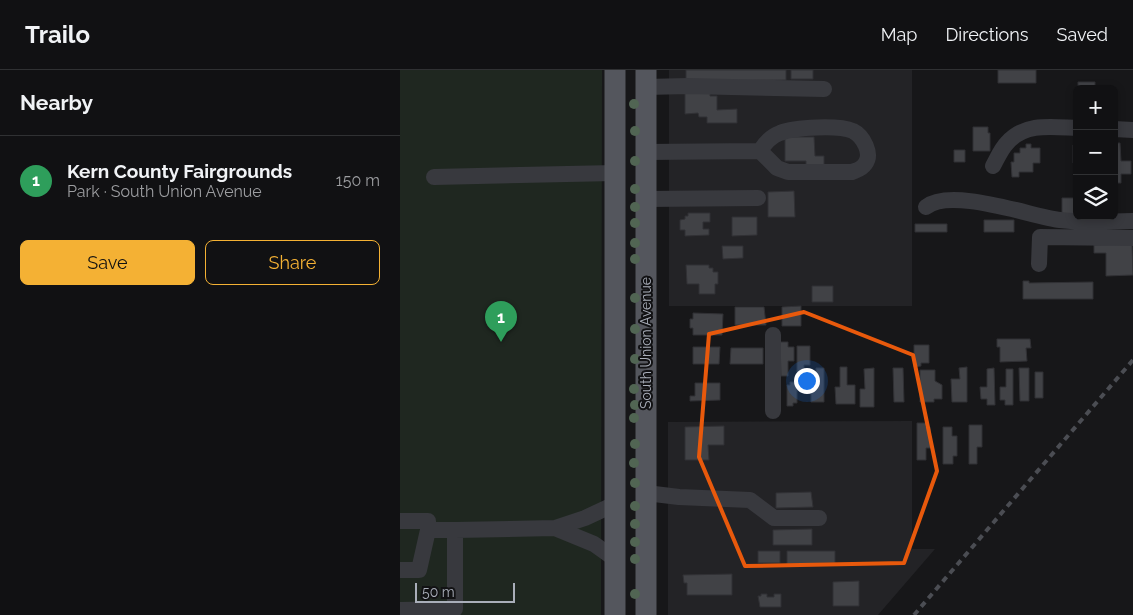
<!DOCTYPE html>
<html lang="en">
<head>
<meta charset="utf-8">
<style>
  :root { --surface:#111113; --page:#1a1a1c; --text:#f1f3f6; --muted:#9c9da0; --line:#303133; --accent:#f4b134 }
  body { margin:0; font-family:Raleway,sans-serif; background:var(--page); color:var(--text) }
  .controls { position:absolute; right:15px; top:15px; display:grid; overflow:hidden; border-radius:8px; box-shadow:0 2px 8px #0003 }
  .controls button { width:45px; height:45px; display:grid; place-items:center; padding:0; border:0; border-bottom:1px solid var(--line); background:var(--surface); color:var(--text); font:25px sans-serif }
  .scale { position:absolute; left:15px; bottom:12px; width:100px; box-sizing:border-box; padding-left:5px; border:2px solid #a9aeb9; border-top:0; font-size:14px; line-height:18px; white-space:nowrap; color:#a9aeb9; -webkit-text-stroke:4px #121214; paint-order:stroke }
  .you { position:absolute; left:406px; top:310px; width:18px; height:18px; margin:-12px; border:4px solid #fff; border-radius:50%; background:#1a73e8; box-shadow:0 0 0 8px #1a73e833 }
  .badge { display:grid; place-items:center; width:32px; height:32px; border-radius:50%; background:var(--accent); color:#fff; font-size:16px; font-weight:700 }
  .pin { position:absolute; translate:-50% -41px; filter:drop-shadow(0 1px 2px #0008) }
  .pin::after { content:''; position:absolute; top:26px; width:18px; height:15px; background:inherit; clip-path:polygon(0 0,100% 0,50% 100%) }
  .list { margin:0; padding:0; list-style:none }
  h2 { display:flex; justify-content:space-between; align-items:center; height:65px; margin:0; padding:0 20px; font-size:21px }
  h2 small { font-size:16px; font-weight:400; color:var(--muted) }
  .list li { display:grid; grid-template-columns:32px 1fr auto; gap:15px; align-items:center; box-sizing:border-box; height:90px; padding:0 20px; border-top:1px solid var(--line) }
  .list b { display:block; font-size:19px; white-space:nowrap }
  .list p { margin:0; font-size:16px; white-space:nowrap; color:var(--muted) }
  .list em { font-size:16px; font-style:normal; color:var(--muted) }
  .actions { display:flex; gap:10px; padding:15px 20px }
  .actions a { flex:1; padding:11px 0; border:1px solid var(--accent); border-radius:8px; text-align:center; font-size:18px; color:var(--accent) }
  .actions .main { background:var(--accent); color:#111 }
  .icon { flex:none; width:28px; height:28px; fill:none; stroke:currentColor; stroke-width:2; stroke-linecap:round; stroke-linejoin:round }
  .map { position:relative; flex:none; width:733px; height:545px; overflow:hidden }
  header { display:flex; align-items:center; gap:30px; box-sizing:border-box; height:70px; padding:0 25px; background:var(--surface); border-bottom:1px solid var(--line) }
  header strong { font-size:24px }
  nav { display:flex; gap:28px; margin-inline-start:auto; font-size:18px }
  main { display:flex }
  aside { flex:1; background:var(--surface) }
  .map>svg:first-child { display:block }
  .built { fill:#232326 }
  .green { fill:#1f2720 }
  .building { fill:#414246; stroke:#313135 }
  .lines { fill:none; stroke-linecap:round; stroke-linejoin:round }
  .minor { stroke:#38393e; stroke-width:16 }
  .major { stroke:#54565d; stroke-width:21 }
  .rail { stroke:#4b4d53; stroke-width:4; stroke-dasharray:6 5; stroke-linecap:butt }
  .tree { fill:#516553 }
  .marked { fill:none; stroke:#e8590c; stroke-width:4; stroke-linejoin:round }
  .labels { text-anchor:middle; stroke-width:4; stroke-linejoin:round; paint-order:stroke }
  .street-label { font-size:14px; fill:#a9aeb9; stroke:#121214 }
</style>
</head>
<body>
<header>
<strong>Trailo</strong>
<nav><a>Map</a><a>Directions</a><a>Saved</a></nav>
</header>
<main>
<aside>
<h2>Nearby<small></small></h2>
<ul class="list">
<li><span class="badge" style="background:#2e9e5b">1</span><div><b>Kern County Fairgrounds</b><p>Park · South Union Avenue</p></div><em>150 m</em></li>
</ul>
<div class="actions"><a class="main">Save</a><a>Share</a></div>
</aside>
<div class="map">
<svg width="733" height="545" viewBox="0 0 733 545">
  <rect width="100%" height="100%" fill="#171719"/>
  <path class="built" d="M269 0H512V236H269Z
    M512 351V479H535L478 545H268V352Z"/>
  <path class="green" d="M0 0H202L201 545H0Z"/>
  <path class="building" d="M286 0H386V10L286 11Z
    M391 0H413V9H391Z
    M598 0H636V13H598Z
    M678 12H695V19H678Z
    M285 23H310V26H317V40L337 39V53H307V47H299L298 43 285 44Z
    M573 57H588V63H590V81H573Z
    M385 67H414L415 86H424V101H406V91H385Z
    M714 73H720L721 91H731V104H721V113H714Z
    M626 74H631V78H640V93H633V102H619V107H612L611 92H614V83H620V78H626Z
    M673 75H677V93H673Z
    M554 80H565V92H554Z
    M394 121 395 147H368V122Z
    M662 128H677V146L662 143Z
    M288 143H310V152H303V159H309V165L285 166V160H280V150L285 149V146H288Z
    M332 147H357V165L332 166Z
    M584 150H614V162H584Z
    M515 154H547V162H515Z
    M732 174 733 205 706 206V183H694V175Z
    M322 176H343V188L323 189Z
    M286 195H309V198H313V202H318V214H315V224H299V214H287Z
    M623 211H629V213L693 212V229H623Z
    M412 216H433V232H412Z
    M401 236V256H382V237Z
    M335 237H364L366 255H335Z
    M293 243 323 244 322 265H293V258H290V249H293Z
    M597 269H630L631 278H626L627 291 600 292V277H597Z
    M380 272H388V277H394V291H388V306H381Z
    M514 275H529V293H521V296L514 297Z
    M397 276H410V295H404V308H397Z
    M293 277H320L319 294H293Z
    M331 278H363V294H330Z
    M440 297H447V315H455V334H436L435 317H440Z
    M567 297V332H552L551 309H560L559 298Z
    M416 298H424V332H411V310H416Z
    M474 298V337H460V319H465L464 299Z
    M493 298H503L504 332H494Z
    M594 298 595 335H587V329H581L580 317H587V299Z
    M619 298H629V331H620Z
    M606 299H613V335H605V330H600V317H606Z
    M520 300H535V311L542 315V329H534V332H520Z
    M635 302H643V328H635Z
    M390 312H397V333H393V336H387V315H390Z
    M295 313H320V330L290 331V326H295Z
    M517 353H526V357H530L531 378H526V390H517Z
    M569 355H582V377H577V394H569Z
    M324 356V375H308L309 390H285V357Z
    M543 357H552V366H557V386H553V394H543Z
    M411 422 413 437 376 438V423Z
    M412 459V475H373V460Z
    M358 481H380V493H358Z
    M387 481H435V493L387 494Z
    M332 504V525H287V513H284L283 505Z
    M459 511V536H433V512Z
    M361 524H367V527H374V524H381V537H360L358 526H361Z"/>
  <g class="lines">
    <path class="minor" d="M246 17 288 16 424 19
      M714 59 733 60
      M246 82 360 81 377 98 388 102H452C457 100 462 99 465 94 473 84 463 66 453 61 439 55 395 57 380 63 371 66 365 73 360 81
      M593 96C597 89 601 79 607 73 625 52 653 57 677 58
      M34 107 215 103
      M246 129 358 128
      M526 137C551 117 630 146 660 150 684 153 709 152 733 151
      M639 194 640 167 733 168
      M373 265V341
      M246 423 279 427 350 430 374 448H419
      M215 434 185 448 155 458 194 474 215 489
      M0 451H28V460
      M0 500H19L28 460H55
      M0 540 55 539V460L155 458"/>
    <path class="major" d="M215 545V0
      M246 545V0"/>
    <path class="rail" d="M514 545 733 290"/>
  </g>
  <g class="tree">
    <circle cx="234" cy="34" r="5"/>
    <circle cx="235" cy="61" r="5"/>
    <circle cx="235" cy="91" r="5"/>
    <circle cx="235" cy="119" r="5"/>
    <circle cx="235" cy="137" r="5"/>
    <circle cx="235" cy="153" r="5"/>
    <circle cx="235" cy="173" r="5"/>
    <circle cx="235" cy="189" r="5"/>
    <circle cx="235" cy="228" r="5"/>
    <circle cx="235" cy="259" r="5"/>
    <circle cx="235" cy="289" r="5"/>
    <circle cx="234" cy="319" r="5"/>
    <circle cx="235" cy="335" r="5"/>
    <circle cx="234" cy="348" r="5"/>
    <circle cx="235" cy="374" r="5"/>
    <circle cx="234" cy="393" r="5"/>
    <circle cx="235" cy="413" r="5"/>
    <circle cx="235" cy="436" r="5"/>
    <circle cx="235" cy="454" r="5"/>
    <circle cx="235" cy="472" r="5"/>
    <circle cx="235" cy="489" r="5"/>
    <circle cx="235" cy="524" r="5"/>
  </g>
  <path class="marked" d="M404 242 513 285 537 401 504 493 345 496 299 387 309 264Z"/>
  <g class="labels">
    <g class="street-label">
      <text transform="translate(246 273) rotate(-90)" y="5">South Union Avenue</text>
    </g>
  </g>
</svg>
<div class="controls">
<button>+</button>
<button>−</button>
<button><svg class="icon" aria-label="layers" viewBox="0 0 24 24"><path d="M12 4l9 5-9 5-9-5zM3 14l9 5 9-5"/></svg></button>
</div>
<div class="scale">50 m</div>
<div class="you"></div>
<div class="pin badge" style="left:101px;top:272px;background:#2e9e5b">1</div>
</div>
</main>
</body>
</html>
